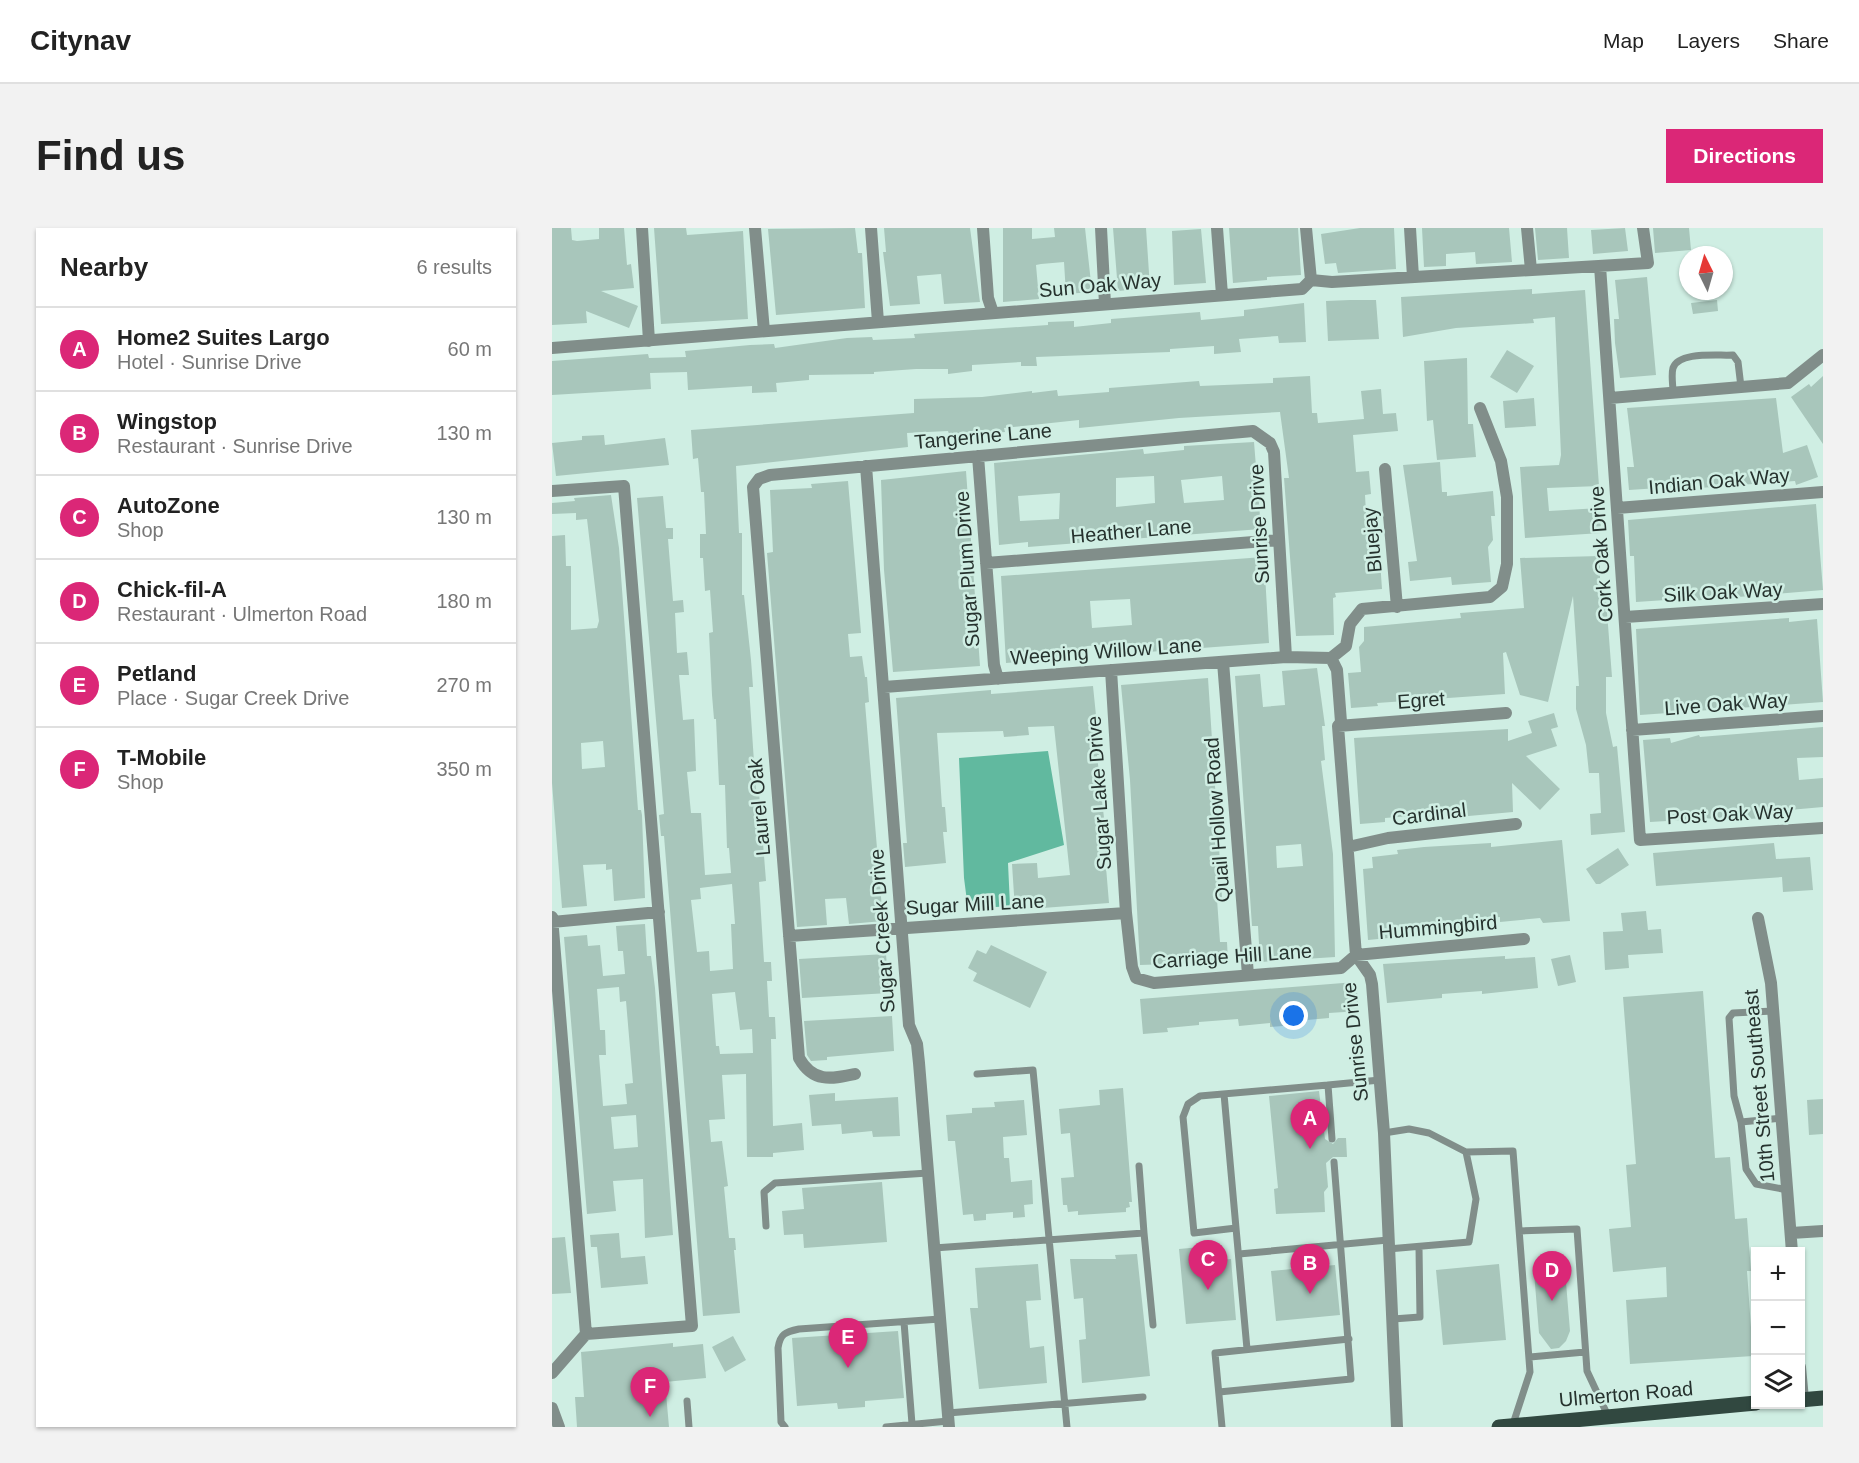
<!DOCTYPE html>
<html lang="en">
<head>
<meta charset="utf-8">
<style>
  :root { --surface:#fff; --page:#f2f2f2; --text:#222; --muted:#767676; --line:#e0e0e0; --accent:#db2777 }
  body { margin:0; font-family:Arial,sans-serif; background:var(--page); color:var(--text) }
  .controls { position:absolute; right:18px; bottom:18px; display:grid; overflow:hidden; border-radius:0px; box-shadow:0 2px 4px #0004 }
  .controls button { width:54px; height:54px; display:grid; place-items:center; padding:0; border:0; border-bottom:2px solid var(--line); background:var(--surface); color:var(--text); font:30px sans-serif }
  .compass { position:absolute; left:1127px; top:18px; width:54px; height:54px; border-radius:50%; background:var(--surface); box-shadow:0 2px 4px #0004; rotate:355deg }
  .you { position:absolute; left:742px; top:788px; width:21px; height:21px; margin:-15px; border:4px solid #fff; border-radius:50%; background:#1a73e8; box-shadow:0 0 0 9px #1a73e833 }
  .badge { display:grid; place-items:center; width:39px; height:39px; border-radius:50%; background:var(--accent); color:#fff; font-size:20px; font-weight:700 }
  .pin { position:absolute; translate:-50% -50px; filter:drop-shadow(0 2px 3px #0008) }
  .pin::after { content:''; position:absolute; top:32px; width:21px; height:18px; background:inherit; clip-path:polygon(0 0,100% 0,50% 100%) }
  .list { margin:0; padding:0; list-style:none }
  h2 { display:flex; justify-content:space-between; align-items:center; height:78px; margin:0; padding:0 24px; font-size:26px }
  h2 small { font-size:20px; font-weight:400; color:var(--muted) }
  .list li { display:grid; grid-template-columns:39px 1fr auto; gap:18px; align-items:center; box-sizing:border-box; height:84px; padding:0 24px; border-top:2px solid var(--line) }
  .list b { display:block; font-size:22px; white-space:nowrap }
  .list p { margin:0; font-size:20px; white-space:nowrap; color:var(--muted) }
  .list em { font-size:20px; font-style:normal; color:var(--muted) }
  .icon { flex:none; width:33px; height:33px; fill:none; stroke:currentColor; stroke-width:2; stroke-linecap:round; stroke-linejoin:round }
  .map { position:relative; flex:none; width:1271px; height:1199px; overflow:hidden; border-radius:0px }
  header { display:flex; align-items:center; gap:36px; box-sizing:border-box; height:84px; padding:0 30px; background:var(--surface); border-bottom:2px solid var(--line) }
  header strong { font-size:28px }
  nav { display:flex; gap:33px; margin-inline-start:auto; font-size:21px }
  .intro { display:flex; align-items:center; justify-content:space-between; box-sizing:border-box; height:144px; padding:0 36px }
  h1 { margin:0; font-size:42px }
  .button { padding:15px 27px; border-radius:0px; background:var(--accent); color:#fff; font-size:21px; font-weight:700 }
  main { display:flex; gap:36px; padding:0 36px }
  aside { flex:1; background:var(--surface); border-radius:0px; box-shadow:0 2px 4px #0004 }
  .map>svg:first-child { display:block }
  .water { fill:#61b99f }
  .building { fill:#a8c6bb; fill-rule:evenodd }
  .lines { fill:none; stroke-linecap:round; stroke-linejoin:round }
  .lane { stroke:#818e8a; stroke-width:7 }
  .street { stroke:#818e8a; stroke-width:12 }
  .primary { stroke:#314840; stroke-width:15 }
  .labels { text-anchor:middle; stroke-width:5; stroke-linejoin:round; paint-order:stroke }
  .street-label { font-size:20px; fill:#26322e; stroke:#cfeee3 }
</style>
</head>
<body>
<header>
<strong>Citynav</strong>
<nav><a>Map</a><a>Layers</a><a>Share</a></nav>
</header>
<div class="intro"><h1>Find us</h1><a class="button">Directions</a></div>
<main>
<aside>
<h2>Nearby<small>6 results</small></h2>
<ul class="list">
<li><span class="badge">A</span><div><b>Home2 Suites Largo</b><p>Hotel · Sunrise Drive</p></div><em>60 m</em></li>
<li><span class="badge">B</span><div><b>Wingstop</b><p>Restaurant · Sunrise Drive</p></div><em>130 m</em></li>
<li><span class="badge">C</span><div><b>AutoZone</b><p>Shop</p></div><em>130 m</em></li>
<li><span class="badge">D</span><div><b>Chick-fil-A</b><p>Restaurant · Ulmerton Road</p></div><em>180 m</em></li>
<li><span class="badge">E</span><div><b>Petland</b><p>Place · Sugar Creek Drive</p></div><em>270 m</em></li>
<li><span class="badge">F</span><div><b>T-Mobile</b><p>Shop</p></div><em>350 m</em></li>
</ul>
</aside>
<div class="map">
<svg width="1271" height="1199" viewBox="0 0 1271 1199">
  <rect width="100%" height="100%" fill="#cfeee3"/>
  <path class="water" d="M496 523 512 617 456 635 458 678 416 681 412 650 407 530Z"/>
  <path class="building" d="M0 0H19L20 12 25 13 47 11V0H72L75 37 79 36 82 60 49 63 86 78 77 100 34 83 35 95 0 97Z
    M102 0H134L135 7 191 3 196 91 109 96Z
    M303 0 306 25H310L313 80 224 87 216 1Z
    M332 0H418L428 74 392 76 389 46 365 48 368 76 338 78 331 24H334Z
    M451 0H480V11L503 9 502 0H533L540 64 514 66 512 34 489 36 484 37 487 71 451 74Z
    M561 0H594L598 60 566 63Z
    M677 0H746L749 47 715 49V52L681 55Z
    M808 0H842L844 41 786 45 784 35 773 36 769 6Z
    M870 0H957L960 34 924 36 923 24 894 26V38L872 39Z
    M983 0H1015L1017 30 986 32Z
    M1073 0 1076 23 1041 26 1039 2Z
    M1101 0H1137L1139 22 1103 25Z
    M649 1 654 55 622 57 620 3Z
    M1095 49 1104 147 1068 150 1063 115 1062 91H1067L1063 52Z
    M980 61V66L1033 62 1047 258 995 260 997 283 1048 280 1049 305 973 310 968 239 1007 237 1009 227 1003 89 981 91 982 95 904 100 851 109 849 69Z
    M798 72H824L827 111 776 113 774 73Z
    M1165 72 1166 83 1141 86 1139 75Z
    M752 75 754 114 727 115 726 108 687 111 689 124 662 126V118L618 121V124L484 129 485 138H469V134L420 137V143L396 146V141H364L322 144V146L257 147V152L224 155 225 164 200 165V158L136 162 135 144 98 145 99 161 0 167V133L96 126 97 130 134 129 133 123 198 117 222 116 223 120 295 110 320 109 321 112 363 110 362 106 496 97V94L522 93V99L559 95V91L648 84 649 92 692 88V82Z
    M955 122 982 138 965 165 938 149Z
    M915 130 916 196H921L924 229 885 232 881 192 875 193 872 133Z
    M758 148 760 185H765L766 195 812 191 809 163 829 161 831 186 844 185 846 203 801 207 804 244 817 243 819 266 813 267 816 319 827 318 830 361 783 365 784 369 781 370 782 407 744 408 732 250H737L728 184 627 190 527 200V192L452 200 453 204 429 206V204L397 206 396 203 355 205 356 219 184 238 187 305H190V367H192L199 432 201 459H197L204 564H207L214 653 207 654 212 734H219L220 753H215L217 789H223L224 811H219L221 898 250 895 252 922 221 925V929H195L194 846 170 847 173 891 157 892 159 914 170 913 176 958 172 959 177 1010H183L184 1022H182L188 1085 151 1088 112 608H109L107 587 112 586 85 270 111 268 114 300H121V311H116L121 373 131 372 132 384 123 385 125 425 135 424 137 447H127L131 492 142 491 144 543 135 544 139 585H149L153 647 179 645 177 620H175L173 557H167L164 491H162L160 467 157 405 161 404 158 362 153 363 151 330H148V306H154L152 264H149L146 230 141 231 139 202 362 185V171L430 169 480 163V165L505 162 506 168 557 164V160L647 153 648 158 721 155V150ZM180 656 183 696H179L181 741 158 743 157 723 145 724 139 672 149 671 148 660ZM183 764 188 802 200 801 201 825 168 826 167 818H164L160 766Z
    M1271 148V216L1239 169 1257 156 1259 159Z
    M982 170 984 198 953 200 951 173Z
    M1224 170 1231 225 1255 217 1266 249 1244 257 1243 253 1107 263V260L1077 262 1075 239H1082L1075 180Z
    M52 207 53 217 113 210 117 237 4 248 0 215 30 212V208Z
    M702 214 709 301 501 317 476 319V314L447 317 442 235 591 221 592 226 632 222V218ZM602 248 603 275 564 279V250ZM670 248 672 272 632 275 629 252ZM508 265 507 291 468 293 466 268Z
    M888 234 890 264H895V268L941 263 943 288H939L941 312 936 319 939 354 900 357 899 349 858 353 856 334 865 333 851 237Z
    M414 243 428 438 341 444 332 342 329 252Z
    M296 253 309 405 296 406 298 429 310 428 313 449H315L317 474 313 475 331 693 297 696 294 670 273 671 275 697 245 699 215 325 221 324 218 262 260 260 259 256Z
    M59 267 67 320 86 582H89L90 587 93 670 62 673 60 641 54 642V636L31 637 35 678 10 680 0 555V308L13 307 14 338H19V402L45 400 47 393 35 291 24 292V285L0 286V275L23 273 22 270ZM51 513 53 539 30 541 29 515Z
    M1264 276 1271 362 1114 375V372L1084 374 1082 328H1078L1076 292Z
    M1048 328V358H1053L1060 449H1054V485L1061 519 1065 518 1073 604 1039 607 1038 586 1049 585 1047 545H1037L1034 517 1024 481V458H1027L1021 368 996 474 968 467 954 424 951 425 953 466 825 475 826 478 799 480 796 445 809 444 807 419 812 413V399L909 390 908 385 972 380 968 330Z
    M712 329 717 415 582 425 581 415 535 418 536 429 454 435 449 348ZM578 371 580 397 540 400 538 373Z
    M1237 390V394L1265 391 1271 474 1088 487 1084 401Z
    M765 440 773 498H770L773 532 769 533 781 626 783 729 708 734 706 698H700L683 448 708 446 711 479 733 477 730 443ZM749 616 751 638 725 640 724 618Z
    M656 450 668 635 670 670 665 671 668 714H675L676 734 588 737 578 552 569 457Z
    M541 458 548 527H545L556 626 553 627 557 675 463 682 460 636 485 635 486 650 518 647 502 498 476 499 477 507 452 509 451 503 385 505 390 579H393L395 604H391L394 635 353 639 351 615H355L344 470 439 462V466Z
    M1002 485 1006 499 999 501 1005 518 974 528 1008 561 988 582 960 555 961 584 872 592V587L833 590V594L808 596 802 510 956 501V513L980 505 976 493Z
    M1271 499V529L1245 530 1247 552 1271 550V579L1214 584V590L1196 591 1166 593V590L1098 594 1091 512 1118 510 1119 515 1147 507 1148 509Z
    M1010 612 1018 693 991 695 988 690 948 694V689L909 692 910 703 816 712 811 641 821 640 820 629 846 626 845 622 872 619 939 615V619Z
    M1222 615 1224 631 1258 629 1261 662 1231 664 1230 649 1104 658 1101 625Z
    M1066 620 1077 637 1048 656H1044L1034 641Z
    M1094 683 1096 702 1109 701 1111 725 1076 727 1077 740 1053 742 1051 704 1071 703 1069 685Z
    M93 696 95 728H99L103 760 121 1007 93 1010 91 951 61 953 64 983 35 986 12 709 35 707 36 718 48 717 51 748 73 746 71 723H66L64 698ZM67 759 68 774 74 773 81 855 73 856 75 876 51 878 47 827H54L53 802H48L45 761ZM84 887 86 919 62 921 59 889Z
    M439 717 495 744 478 780 421 753 425 745 416 740 425 722 434 726Z
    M334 726 337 765 250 770 247 731Z
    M1018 727 1024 754 1006 758 999 731Z
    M953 728V731L983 729 986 760 930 766V763L890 766V770L835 775 831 736Z
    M804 754 807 783 777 785V790L744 793V797L718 799V795L687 798 686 791 647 794V797L615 800 616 804 591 806 588 771Z
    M1151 763 1163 930 1178 929 1183 991 1195 990 1199 1043H1195L1201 1128 1078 1136 1074 1072 1115 1069 1114 1039 1061 1044 1057 1001 1079 999 1074 937 1084 936 1071 769Z
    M340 788 342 823 275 829V832L259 833 255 827 252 793Z
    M571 860 580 974H577L578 979 574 980V984L526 987V983L516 984 515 977H511L509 950 522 949 518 905 509 906 507 881 548 877 547 862Z
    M767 863 773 911 781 916 786 910H794L795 929H781L774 935 776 959 772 964 773 984 724 986 722 961 726 960 717 868Z
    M283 865V873L346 869 348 908 321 909 320 903 290 906 289 896 260 898 257 867Z
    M1271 871V906L1257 907 1255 872Z
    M472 872 475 907 451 909 452 930H457L459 954 480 952 481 976 472 977 473 989 461 990V984L434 986V992L422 993 421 986 411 987 403 913H396L394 887 420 885V880L443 879 442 874Z
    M330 954 335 1014 252 1020 251 1006 232 1007 230 983 252 981 250 960Z
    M67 1005 69 1030 93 1028 96 1056 49 1060 45 1019H39L38 1007Z
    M13 1009 19 1065 0 1066V1010Z
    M670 1017 671 1032 679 1031 684 1092 634 1096 627 1021Z
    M585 1026 598 1148 530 1155 527 1112 534 1111 531 1070 522 1071 518 1031H564L563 1027Z
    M486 1036 489 1072 474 1073 478 1120 492 1118 495 1155 427 1161 418 1080H426L423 1040Z
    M947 1036 954 1112 891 1117 884 1042Z
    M783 1037 788 1087 724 1093 719 1043Z
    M1013 1042 1018 1103 1014 1113 1007 1120 999 1121 987 1105 982 1044Z
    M346 1103 352 1170 313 1173V1179L286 1181 285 1175 245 1178 240 1110Z
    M181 1108 194 1132 173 1144 160 1119Z
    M121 1115V1119L151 1116 154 1150 113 1154 117 1199H25L23 1169H32L29 1124Z"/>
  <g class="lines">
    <path class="lane" d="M1121 164C1121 157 1119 147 1121 140 1127 123 1166 128 1181 127L1186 134 1189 159
      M1221 783 1181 785 1177 790 1182 868 1189 894 1230 890
      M425 846 481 842 515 1199
      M672 866 684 1000
      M1189 894 1194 941 1204 956 1236 962
      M832 905 857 901 877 905 914 924 961 923 978 1144 961 1196
      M780 911 776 857 828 852
      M587 938 592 1005
      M214 998 212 964 223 955 376 945
      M968 1003 1025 1001 1035 1143 1056 1188
      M382 1020 592 1005 601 1097
      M836 1021 917 1014 924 971 914 924
      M687 1026 836 1012
      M841 1091 868 1089 867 1019
      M352 1094 360 1196
      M695 1121 684 1000 642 1005 631 889 636 876 648 868 776 857
      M978 1129 1033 1124
      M667 1164 799 1151 782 934
      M135 1173 137 1199
      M396 1185 591 1169
      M233 1199 229 1194 226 1120C228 1106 233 1104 247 1101L388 1091
      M334 1199 396 1193
      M670 1199 663 1125 797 1111"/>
    <path class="street" d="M90 0 97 113
      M203 0 212 103
      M319 0 326 94
      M431 0 436 70 441 85
      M549 0 553 76
      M665 0 670 67
      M754 0 759 52
      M858 0 861 49
      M975 0 979 42
      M1048 38 1088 612 1271 600
      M0 120 750 61 759 52 780 54 1096 35 1091 0
      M1058 170 1236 155 1271 127
      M426 228 442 437 446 451
      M314 238 357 797 365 816 367 835 397 1199
      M833 241 845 379
      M0 263 72 258 140 1098 34 1106 0 689
      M1065 280 1271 264
      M434 335 727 312
      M1073 389 1271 376
      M779 430 785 442 789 494 786 498 804 727 818 747 820 756 832 905 845 1199
      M779 430 794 418 798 396 810 381 938 369 950 359 955 336V269L949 233 928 180
      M671 434 696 747
      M559 442 574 685 580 739 584 750 602 755 789 740 804 727 972 711
      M332 459 734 429 779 430
      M786 498 954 485
      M1080 502 1271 488
      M796 619 836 610 964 596
      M1206 690 1219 755 1240 1024
      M0 694 107 684
      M237 708 574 685
      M303 846C279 851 261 855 247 830L201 259 207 251 218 247 701 203 718 215 722 224 734 429
      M1239 1005 1271 1003
      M1248 1139 1251 1171
      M0 1145 34 1106
      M0 1180 7 1199"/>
    <path class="primary" d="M1248 1172 1271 1170
      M947 1199 1204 1175"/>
  </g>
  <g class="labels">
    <g class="street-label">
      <text transform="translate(548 57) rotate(-5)" y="7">Sun Oak Way</text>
      <text transform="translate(431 208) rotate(-5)" y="7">Tangerine Lane</text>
      <text transform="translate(1167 253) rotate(-5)" y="7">Indian Oak Way</text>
      <text transform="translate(707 296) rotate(-93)" y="7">Sunrise Drive</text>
      <text transform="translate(579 303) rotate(-5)" y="7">Heather Lane</text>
      <text transform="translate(820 312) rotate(-95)" y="7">Bluejay</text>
      <text transform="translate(1049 326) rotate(-94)" y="7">Cork Oak Drive</text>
      <text transform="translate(415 341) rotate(-94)" y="7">Sugar Plum Drive</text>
      <text transform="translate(1171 364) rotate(-3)" y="7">Silk Oak Way</text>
      <text transform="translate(554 423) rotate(-4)" y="7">Weeping Willow Lane</text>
      <text transform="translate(869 472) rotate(-4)" y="7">Egret</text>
      <text transform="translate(1174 476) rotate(-4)" y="7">Live Oak Way</text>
      <text transform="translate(547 565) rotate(-94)" y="7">Sugar Lake Drive</text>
      <text transform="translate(207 579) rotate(-95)" y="7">Laurel Oak</text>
      <text transform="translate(877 586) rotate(-7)" y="7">Cardinal</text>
      <text transform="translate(1178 586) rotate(-3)" y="7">Post Oak Way</text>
      <text transform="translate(665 592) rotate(-94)" y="7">Quail Hollow Road</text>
      <text transform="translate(423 676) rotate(-3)" y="7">Sugar Mill Lane</text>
      <text transform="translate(886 699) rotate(-5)" y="7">Hummingbird</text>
      <text transform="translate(330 703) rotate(-94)" y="7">Sugar Creek Drive</text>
      <text transform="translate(680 728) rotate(-4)" y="7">Carriage Hill Lane</text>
      <text transform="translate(803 814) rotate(-96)" y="7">Sunrise Drive</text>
      <text transform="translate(1207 858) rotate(-95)" y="7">10th Street Southeast</text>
      <text transform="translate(1074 1166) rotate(-5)" y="7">Ulmerton Road</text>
    </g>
  </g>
</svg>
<div class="controls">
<button>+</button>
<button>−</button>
<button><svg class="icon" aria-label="layers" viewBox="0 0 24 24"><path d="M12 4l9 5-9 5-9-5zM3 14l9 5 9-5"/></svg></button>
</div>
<svg class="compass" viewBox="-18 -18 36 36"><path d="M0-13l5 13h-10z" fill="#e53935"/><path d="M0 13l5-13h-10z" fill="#767676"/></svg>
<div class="you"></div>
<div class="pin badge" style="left:758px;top:921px">A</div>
<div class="pin badge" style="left:758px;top:1066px">B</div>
<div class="pin badge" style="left:656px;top:1062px">C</div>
<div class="pin badge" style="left:1000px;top:1073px">D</div>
<div class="pin badge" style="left:296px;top:1140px">E</div>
<div class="pin badge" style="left:98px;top:1189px">F</div>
</div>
</main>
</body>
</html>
